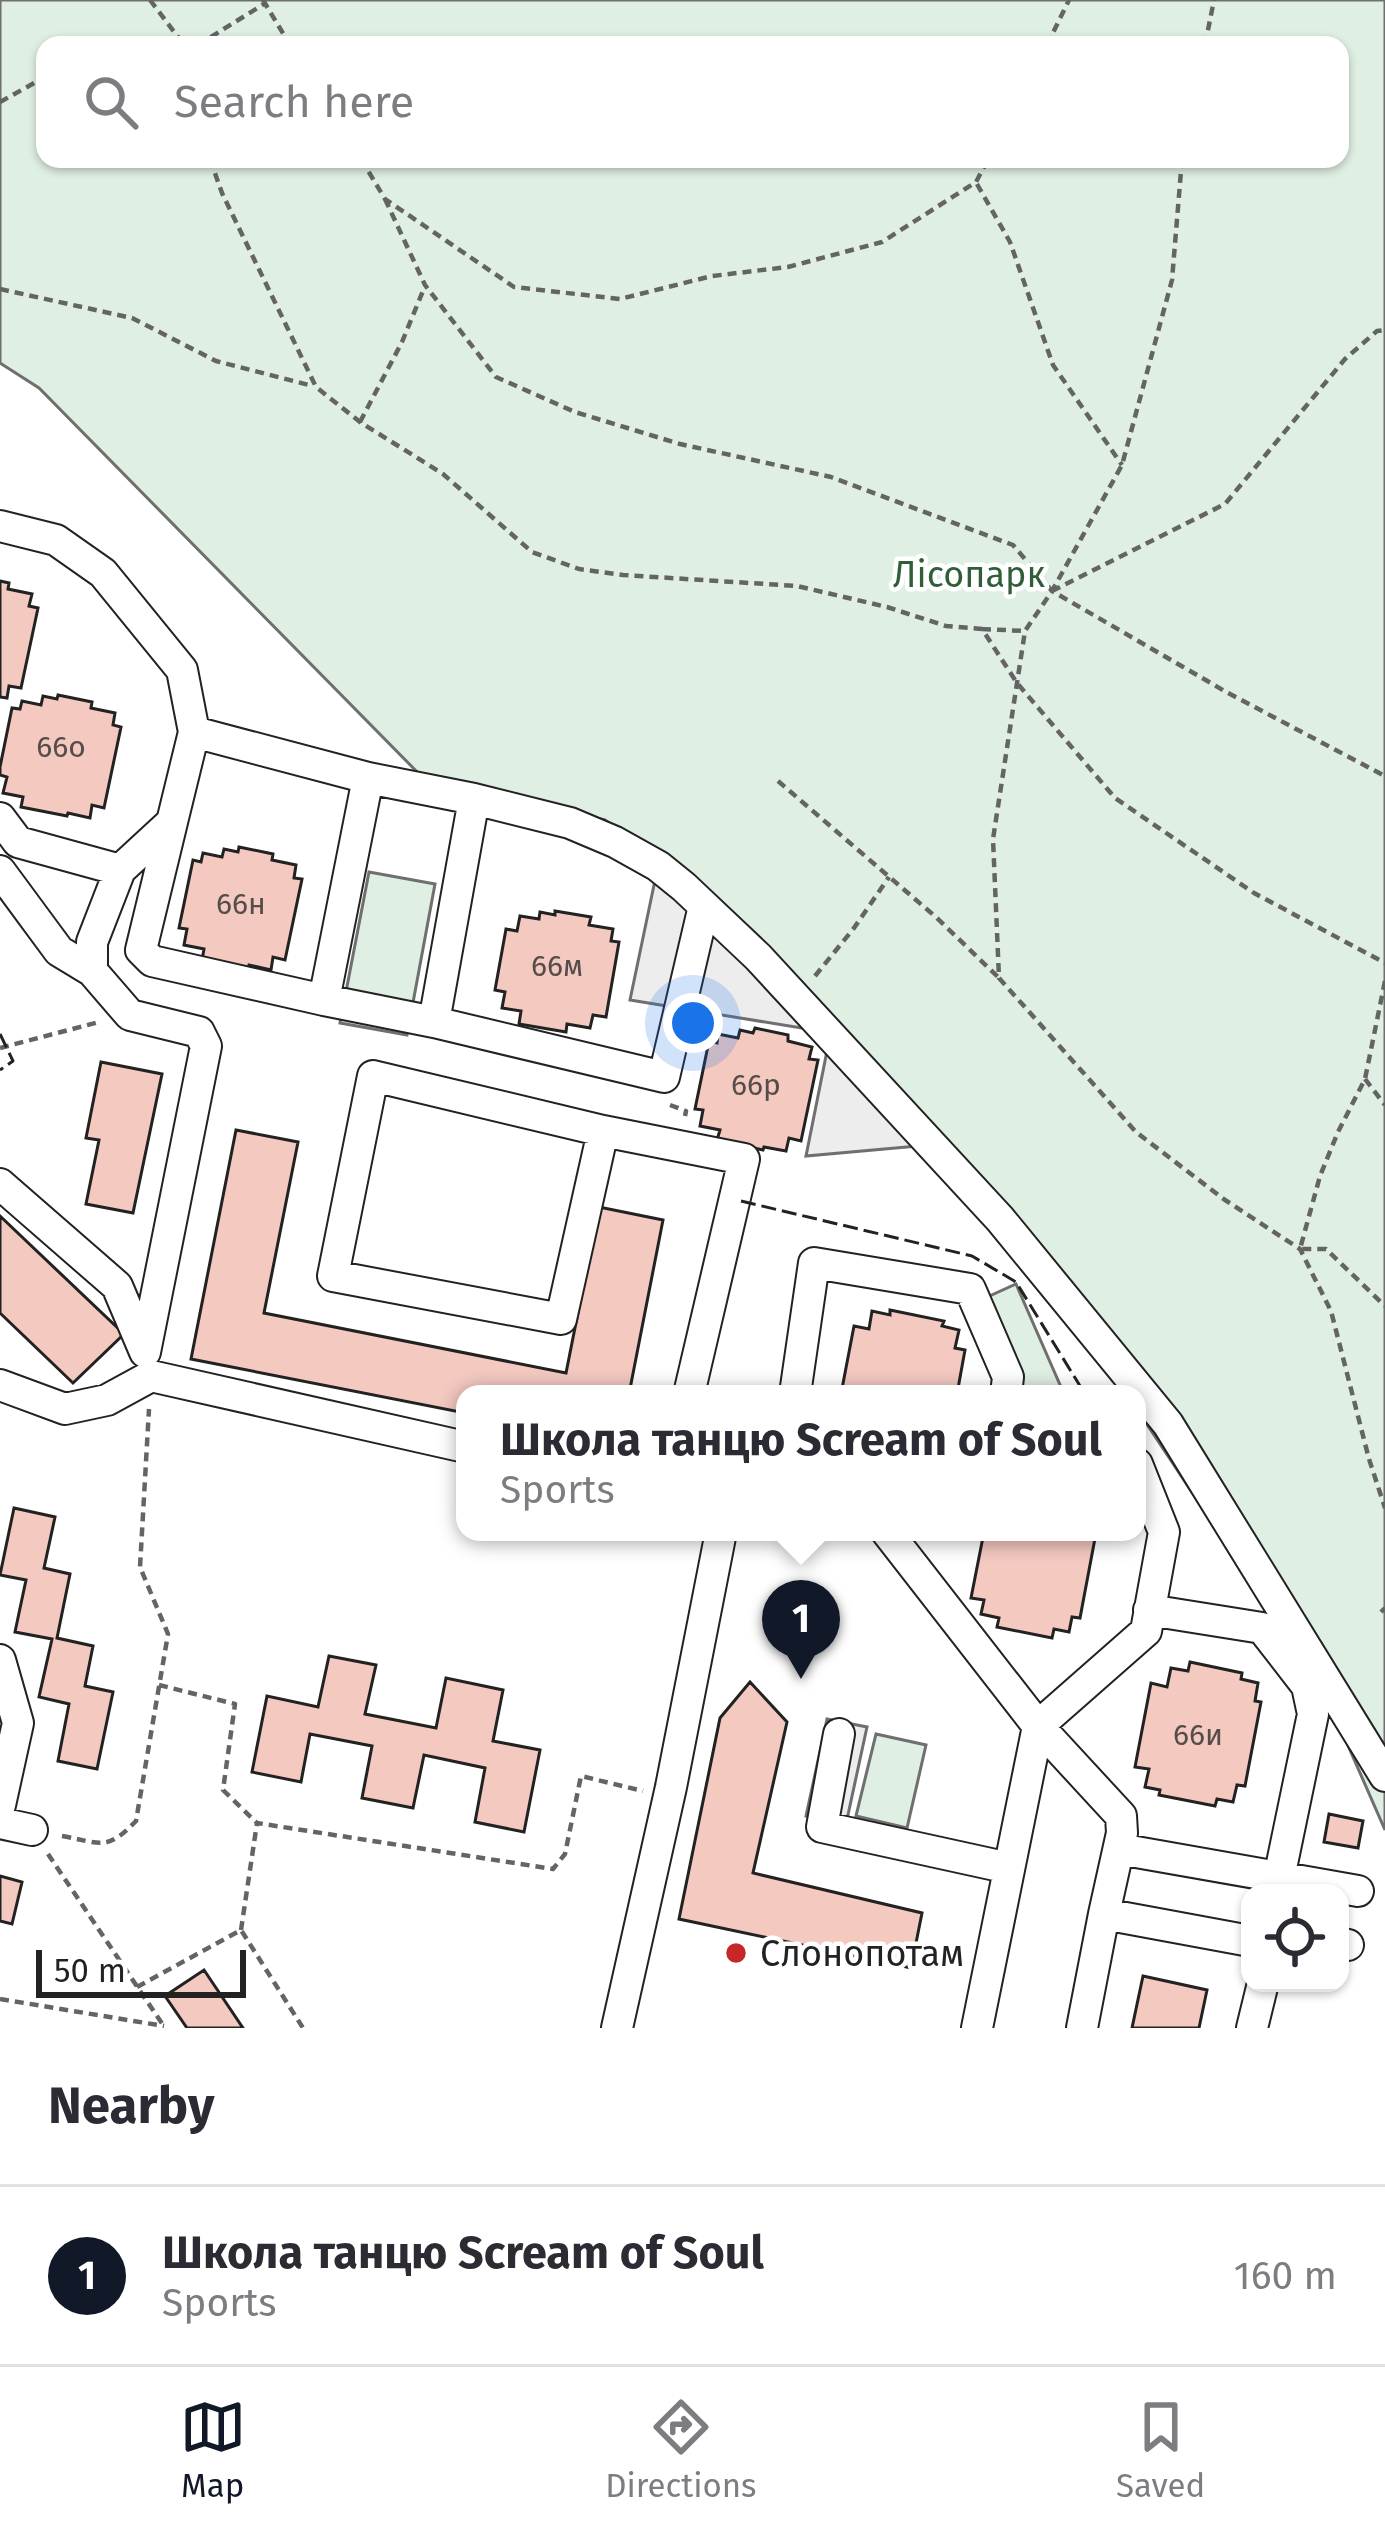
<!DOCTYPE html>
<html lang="en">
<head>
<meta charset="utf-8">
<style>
  :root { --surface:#fff; --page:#f7f7f7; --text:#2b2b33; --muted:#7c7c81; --line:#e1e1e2; --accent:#111827 }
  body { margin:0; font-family:"Fira Sans",sans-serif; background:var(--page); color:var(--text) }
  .controls { position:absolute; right:36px; bottom:36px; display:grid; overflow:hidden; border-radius:24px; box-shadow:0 3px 9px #0004 }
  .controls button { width:108px; height:108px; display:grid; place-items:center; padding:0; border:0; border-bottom:3px solid var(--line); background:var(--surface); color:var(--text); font:60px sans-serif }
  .scale { position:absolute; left:36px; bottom:30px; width:210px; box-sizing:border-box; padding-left:12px; border:6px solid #222; border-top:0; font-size:33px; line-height:42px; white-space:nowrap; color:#222; -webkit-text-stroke:9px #fff; paint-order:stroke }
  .you { position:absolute; left:693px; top:1023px; width:42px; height:42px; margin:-30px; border:9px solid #fff; border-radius:50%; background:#1a73e8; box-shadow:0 0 0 18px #1a73e833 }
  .badge { display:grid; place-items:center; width:78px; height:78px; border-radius:50%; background:var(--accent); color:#fff; font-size:39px; font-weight:700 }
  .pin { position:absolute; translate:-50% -99px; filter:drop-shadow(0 3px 6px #0008) }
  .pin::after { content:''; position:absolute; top:63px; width:42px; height:36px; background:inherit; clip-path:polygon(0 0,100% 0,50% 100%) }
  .popup { position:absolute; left:456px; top:1385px; width:690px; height:156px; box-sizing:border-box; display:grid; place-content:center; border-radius:24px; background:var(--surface); filter:drop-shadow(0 3px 9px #0005); font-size:39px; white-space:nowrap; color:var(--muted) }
  .popup b { font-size:45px; color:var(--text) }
  .popup::after { content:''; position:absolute; left:50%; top:100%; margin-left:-24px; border:24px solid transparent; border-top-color:var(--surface) }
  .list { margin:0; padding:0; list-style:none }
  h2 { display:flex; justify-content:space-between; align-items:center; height:156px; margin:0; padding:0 48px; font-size:51px }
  h2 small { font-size:39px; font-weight:400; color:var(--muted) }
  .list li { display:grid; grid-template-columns:78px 1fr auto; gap:36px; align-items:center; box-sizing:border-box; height:180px; padding:0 48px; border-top:3px solid var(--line) }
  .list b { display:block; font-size:45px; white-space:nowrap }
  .list p { margin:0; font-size:39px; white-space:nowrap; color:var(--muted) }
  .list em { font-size:39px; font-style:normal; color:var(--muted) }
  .icon { flex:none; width:66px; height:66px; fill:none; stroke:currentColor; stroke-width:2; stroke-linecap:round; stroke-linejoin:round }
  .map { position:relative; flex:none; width:1385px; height:2028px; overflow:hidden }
  .search { position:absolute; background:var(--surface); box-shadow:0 3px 9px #0004; left:36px; right:36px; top:36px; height:132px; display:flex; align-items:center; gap:30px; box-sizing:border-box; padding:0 42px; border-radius:24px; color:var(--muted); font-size:45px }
  .sheet { height:336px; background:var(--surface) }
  nav { display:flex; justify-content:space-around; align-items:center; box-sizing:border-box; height:168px; border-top:3px solid var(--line); background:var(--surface); font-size:33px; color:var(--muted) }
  nav a { display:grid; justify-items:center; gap:6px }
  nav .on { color:var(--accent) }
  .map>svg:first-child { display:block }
  .green { fill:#e0efe3; stroke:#6f6f6f; stroke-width:3; fill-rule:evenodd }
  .parking { fill:#ededed; stroke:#6f6f6f; stroke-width:3 }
  .building { fill:#f3c9c0; stroke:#222; stroke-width:3 }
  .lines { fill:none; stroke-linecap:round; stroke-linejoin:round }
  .minor-casing { stroke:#222; stroke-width:34 }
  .path { stroke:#646464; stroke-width:4.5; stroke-dasharray:9 6; stroke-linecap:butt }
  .minor { stroke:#fff; stroke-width:30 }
  .fence { stroke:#222; stroke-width:3; stroke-dasharray:15 6; stroke-linecap:butt }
  .poi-dot { fill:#c62828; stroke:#fff; stroke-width:4.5 }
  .labels { text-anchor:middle; stroke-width:9; stroke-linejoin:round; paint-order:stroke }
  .number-label { font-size:30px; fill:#564c4a }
  .park-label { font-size:36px; fill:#2f5e38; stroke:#fff }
  .poi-label { font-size:36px; fill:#222; stroke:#fff; text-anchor:start }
</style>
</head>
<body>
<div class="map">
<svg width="1385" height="2028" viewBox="0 0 1385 2028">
  <rect width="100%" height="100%" fill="#fff"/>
  <path class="green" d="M0 0H1385V1830L1325 1693 1050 1278 706 896 605 820 428 783 39 388 0 363ZM45 45H1340V159H45Z
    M369 872 435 884 407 1035 340 1023Z
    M1016 1284 1064 1394H1024L983 1299Z
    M876 1734 926 1745 907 1828 856 1816Z"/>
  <path class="parking" d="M658 866 826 1032 630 1000Z
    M830 1036 929 1145 806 1156Z
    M827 1719 867 1727 846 1824 806 1816Z"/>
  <path class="building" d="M0 581 9 583 8 589 32 594 29 606 38 608 21 688 9 686 7 698 0 697Z
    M58 695 92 702 91 708 115 713 113 725 121 727 104 808 92 805 90 818 68 813 67 816 21 807 23 797 3 793 7 777 0 775V767L12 708 20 709 22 701 41 705 43 696 57 699Z
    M239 847 273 854 272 860 296 865 294 878 302 879 285 960 273 957 271 970 249 965 248 969 202 960 204 949 184 945 187 929 179 928 193 860 201 862 203 853 222 857 224 849 238 852Z
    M555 911 591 917 589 925 613 929 611 941 619 942 606 1017 593 1015 590 1028 567 1024 566 1032 519 1024 521 1011 502 1008 505 992 495 990 506 929 517 931 520 916 539 919 540 912 555 915Z
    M755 1028 788 1035V1041L812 1047 809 1059 818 1060 801 1141 789 1138 786 1151 764 1147 763 1150 717 1140 720 1130 700 1126 703 1110 695 1109 709 1041 717 1043 718 1034 738 1038 740 1030 753 1033Z
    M101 1062 162 1074 133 1213 86 1204 99 1140 86 1138Z
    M236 1130 298 1142 264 1313 566 1373 599 1207 663 1220 629 1394H465V1413L191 1359Z
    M0 1216 124 1334 73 1383 0 1313Z
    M890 1310 944 1321 942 1326 959 1330 955 1348 965 1350 957 1394H841L854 1326 869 1329 872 1311 890 1315Z
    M14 1508 55 1517 44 1568 70 1574 57 1638 93 1646 85 1686 113 1692 97 1769 58 1761 69 1704 39 1697 52 1639 15 1632 26 1580 0 1575Z
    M984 1532 1096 1533 1080 1618 1072 1617 1069 1632 1054 1629 1052 1638 997 1627 999 1618 981 1614 984 1600 971 1598Z
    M329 1656 376 1665 365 1714 436 1728 446 1678 503 1690 493 1741 540 1750 524 1832 475 1822 485 1768 424 1755 413 1808 362 1798 372 1746 310 1734 301 1782 252 1772 267 1696 318 1707Z
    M1190 1662 1242 1673 1241 1679 1258 1683 1255 1701 1261 1702 1245 1786 1237 1785 1233 1802 1217 1799 1215 1806 1159 1795 1160 1790 1145 1787 1149 1769 1135 1767 1151 1683 1167 1687 1171 1668 1188 1671Z
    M750 1682 787 1722 753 1873 922 1913 911 1968 679 1919 720 1718Z
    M1329 1814 1363 1821 1358 1848 1324 1842Z
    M0 1876 22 1882 12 1924 0 1921Z
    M204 1970 243 2028H187L165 1996Z
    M1143 1976 1207 1990 1199 2028H1132Z"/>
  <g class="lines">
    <g class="minor-casing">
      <path id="minor" d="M0 526 56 540 103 573 182 670 194 732 172 822 120 870 92 942V971L130 1015 199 1032 206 1046 145 1352
        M194 732 368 778 474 799 570 823 615 842 658 866 684 887 758 957 1000 1219 1168 1424 1385 1776
        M368 778 324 1000 434 1022 474 799
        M0 818 18 842 120 870
        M172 822 141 950 152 961 324 1000
        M0 871 59 951 92 971
        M434 1022 664 1077 704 906
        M603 1131 561 1319 333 1276 373 1076 603 1131 744 1159 689 1394
        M0 1184 117 1286 145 1352
        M0 1385 65 1409 107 1400 151 1376 465 1447
        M795 1394 814 1263 970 1289 1008 1377 1006 1394
        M887 1532 1038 1726 1121 1816 1122 1833 1104 1914
        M1149 1610 1262 1628 1307 1686 1313 1714 1279 1878
        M0 1660 18 1723 0 1805
        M839 1734 822 1827 1009 1868
        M0 1823 32 1830
        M1119 1849 1358 1891
        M1340 1943 1348 1945
        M617 2028 671 1787 721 1532
        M977 2028 1038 1726 1146 1631 1164 1532 1137 1464
        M1082 2028 1104 1914 1250 1941
        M1252 2028 1263 1983"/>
    </g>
    <path class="path" d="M150 0 184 45
      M263 0 290 45
      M198 45 264 4
      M1047 45 1069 0
      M1205 45 1214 0
      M0 102 45 77
      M210 159 222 193 316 387 360 422 443 474 532 552 579 569 623 575 797 586 887 607 946 626 982 629 1017 683 1115 798 1254 893 1385 963
      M361 159 385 199 514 287 620 299 712 276 788 267 882 242 976 182 988 159
      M1182 159 1172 280 1122 465 1052 591 1025 631 993 839 999 978 1136 1132 1225 1200 1300 1249 1331 1311 1369 1459 1385 1508
      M977 184 1010 242 1053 365 1122 465
      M385 199 425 285 496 377 575 412 680 444 831 477 1013 545 1052 591 1228 693 1385 776
      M0 289 132 318 216 361 313 386
      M360 422 402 342 425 286
      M1052 591 1225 504 1345 359 1377 331 1385 330
      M982 629 1025 631
      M778 781 937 918 999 978
      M815 976 854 928 889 877
      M1385 981 1365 1079 1338 1132 1320 1176 1300 1249H1326L1385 1306
      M0 1048 99 1022
      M1365 1079 1385 1105
      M670 1105 686 1111 685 1116
      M1381 1612 1385 1608
      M159 1685 235 1704 223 1790 256 1822
      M62 1836C101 1843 106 1852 136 1821L168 1634 140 1567 149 1409
      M48 1854 165 2028
      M241 1930 257 1823 553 1869 565 1854 581 1776 643 1791
      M137 1987 241 1930 303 2028
      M0 1999 164 2026"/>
    <use href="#minor" class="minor"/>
    <path class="fence" d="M0 1034 13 1061 0 1070
      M741 1201 972 1256 1016 1282 1085 1394"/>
  </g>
  <circle class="poi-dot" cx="736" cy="1953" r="12"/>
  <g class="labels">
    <g class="number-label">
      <text x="61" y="757">66о</text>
      <text x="241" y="914">66н</text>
      <text x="557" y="976">66м</text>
      <text x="756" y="1095">66р</text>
      <text x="1198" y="1745">66и</text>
    </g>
    <g class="park-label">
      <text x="969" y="587">Лісопарк</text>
    </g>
    <g class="poi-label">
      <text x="760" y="1966">Слонопотам</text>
    </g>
  </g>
</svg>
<div class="controls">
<button><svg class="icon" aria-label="locate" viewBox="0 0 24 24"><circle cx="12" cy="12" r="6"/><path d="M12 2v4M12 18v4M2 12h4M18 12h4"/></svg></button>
</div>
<div class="scale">50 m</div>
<div class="you"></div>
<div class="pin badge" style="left:801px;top:1679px">1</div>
<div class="popup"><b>Школа танцю Scream of Soul</b>Sports</div>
<div class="search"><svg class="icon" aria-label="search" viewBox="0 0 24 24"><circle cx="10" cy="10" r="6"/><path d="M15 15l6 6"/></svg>Search here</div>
</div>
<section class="sheet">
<h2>Nearby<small></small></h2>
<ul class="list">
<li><span class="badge">1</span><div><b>Школа танцю Scream of Soul</b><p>Sports</p></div><em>160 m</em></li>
</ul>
</section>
<nav>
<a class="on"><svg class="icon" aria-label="map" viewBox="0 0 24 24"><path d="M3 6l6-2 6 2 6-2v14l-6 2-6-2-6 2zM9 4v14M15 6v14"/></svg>Map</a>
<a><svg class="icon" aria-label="directions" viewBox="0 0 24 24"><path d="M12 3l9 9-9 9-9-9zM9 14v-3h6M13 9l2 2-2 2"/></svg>Directions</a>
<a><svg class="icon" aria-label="saved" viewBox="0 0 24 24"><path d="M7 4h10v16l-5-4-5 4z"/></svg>Saved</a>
</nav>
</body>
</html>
